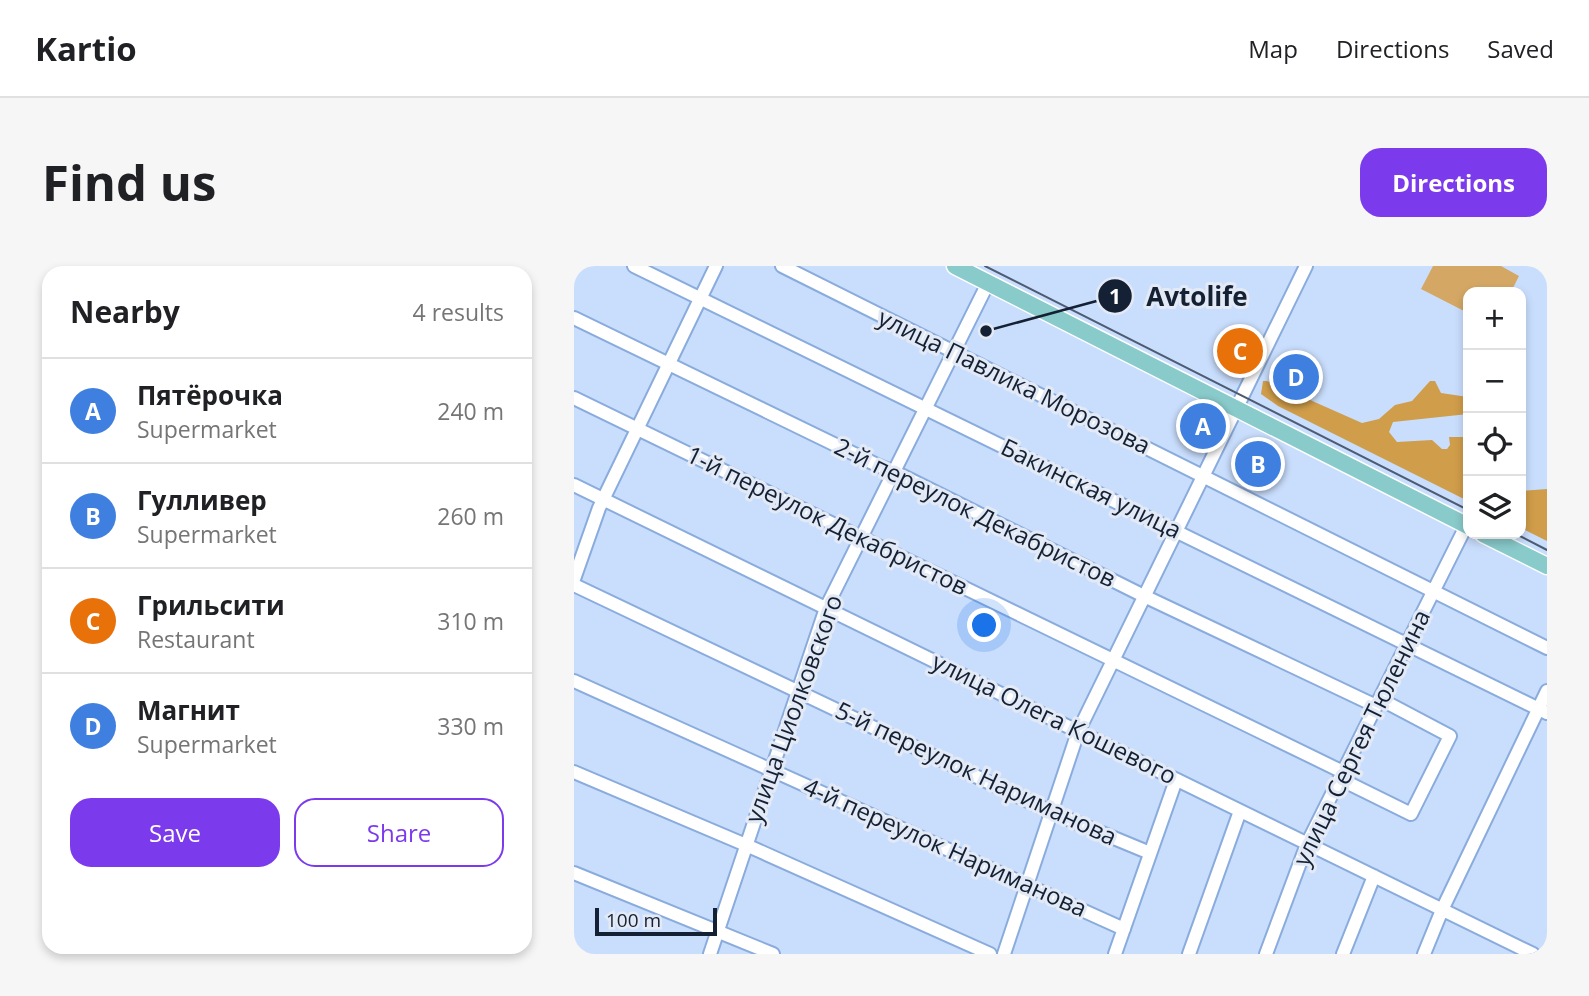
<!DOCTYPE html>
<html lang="en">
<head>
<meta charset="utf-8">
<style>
  :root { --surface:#fff; --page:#f6f6f6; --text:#202124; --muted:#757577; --line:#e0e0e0; --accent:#7c3aed }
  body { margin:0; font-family:"Open Sans",sans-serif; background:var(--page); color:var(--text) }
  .controls { position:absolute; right:21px; top:21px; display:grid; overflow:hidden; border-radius:14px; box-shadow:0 4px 10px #0003 }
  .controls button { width:63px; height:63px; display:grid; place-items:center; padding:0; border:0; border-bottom:2px solid var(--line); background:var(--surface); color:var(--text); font:35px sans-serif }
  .scale { position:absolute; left:21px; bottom:18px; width:122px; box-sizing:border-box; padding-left:7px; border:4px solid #142134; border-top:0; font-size:19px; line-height:24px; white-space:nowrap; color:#142134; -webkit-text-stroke:5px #e3eaf5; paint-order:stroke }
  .you { position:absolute; left:411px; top:360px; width:24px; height:24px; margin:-18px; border:5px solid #fff; border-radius:50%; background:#1a73e8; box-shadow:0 0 0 10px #1a73e833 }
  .badge { display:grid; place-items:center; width:46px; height:46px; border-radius:50%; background:var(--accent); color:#fff; font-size:23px; font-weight:700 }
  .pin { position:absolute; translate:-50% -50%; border:4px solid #fff; box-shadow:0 2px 7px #0006 }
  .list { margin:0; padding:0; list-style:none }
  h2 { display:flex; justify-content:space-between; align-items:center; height:91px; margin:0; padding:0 28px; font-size:30px }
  h2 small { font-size:23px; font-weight:400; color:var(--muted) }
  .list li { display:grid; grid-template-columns:46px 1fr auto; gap:21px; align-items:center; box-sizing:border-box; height:105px; padding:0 28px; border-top:2px solid var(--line) }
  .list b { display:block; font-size:26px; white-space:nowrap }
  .list p { margin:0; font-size:23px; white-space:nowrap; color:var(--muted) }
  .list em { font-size:23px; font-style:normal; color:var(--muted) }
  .actions { display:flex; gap:14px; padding:21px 28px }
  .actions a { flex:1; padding:16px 0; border:2px solid var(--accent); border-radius:21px; text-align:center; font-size:24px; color:var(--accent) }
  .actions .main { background:var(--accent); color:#fff }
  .icon { flex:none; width:38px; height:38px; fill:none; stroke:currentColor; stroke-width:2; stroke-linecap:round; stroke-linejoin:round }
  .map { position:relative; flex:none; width:973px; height:688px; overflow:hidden; border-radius:21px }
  header { display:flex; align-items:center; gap:42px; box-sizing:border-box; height:98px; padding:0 35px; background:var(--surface); border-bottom:2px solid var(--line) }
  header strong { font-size:33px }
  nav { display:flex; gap:38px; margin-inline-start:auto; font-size:24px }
  .intro { display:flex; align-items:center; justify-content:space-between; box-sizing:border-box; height:168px; padding:0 42px }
  h1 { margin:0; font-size:49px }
  .button { padding:18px 32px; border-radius:21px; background:var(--accent); color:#fff; font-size:24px; font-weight:700 }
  main { display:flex; gap:42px; padding:0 42px }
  aside { flex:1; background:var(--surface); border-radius:21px; box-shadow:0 4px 10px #0003 }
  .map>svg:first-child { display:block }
  .green { fill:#d4a864 }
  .forest { fill:#d09d4a }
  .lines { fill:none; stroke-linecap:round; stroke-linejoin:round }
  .minor-casing { stroke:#8aacdd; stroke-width:16 }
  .major-casing { stroke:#fff; stroke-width:19 }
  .minor { stroke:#fff; stroke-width:12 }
  .major { stroke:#89cacb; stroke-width:16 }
  .tram { stroke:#4d5c73; stroke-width:2 }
  .labels { text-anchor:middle; stroke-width:6; stroke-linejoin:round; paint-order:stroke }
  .street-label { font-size:24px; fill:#142134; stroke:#e3eaf5 }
  .leader { fill:none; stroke:#142134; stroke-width:2.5 }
  .callout-dot { fill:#142134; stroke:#e3eaf5; stroke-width:2.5 }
  .mark-label { font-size:21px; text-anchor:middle; font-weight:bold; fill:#fff }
  .callout-label { font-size:26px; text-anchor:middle; font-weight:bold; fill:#142134; stroke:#e3eaf5; stroke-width:6; stroke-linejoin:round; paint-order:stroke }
</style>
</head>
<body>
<header>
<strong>Kartio</strong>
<nav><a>Map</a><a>Directions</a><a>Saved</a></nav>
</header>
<div class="intro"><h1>Find us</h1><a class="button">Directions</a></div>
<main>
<aside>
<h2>Nearby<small>4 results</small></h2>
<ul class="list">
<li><span class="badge" style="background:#3f7fe0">A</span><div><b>Пятёрочка</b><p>Supermarket</p></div><em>240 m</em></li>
<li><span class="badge" style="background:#3f7fe0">B</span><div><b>Гулливер</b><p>Supermarket</p></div><em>260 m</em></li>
<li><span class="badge" style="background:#e8710a">C</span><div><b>Грильсити</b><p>Restaurant</p></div><em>310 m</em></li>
<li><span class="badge" style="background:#3f7fe0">D</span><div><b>Магнит</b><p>Supermarket</p></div><em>330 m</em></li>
</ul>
<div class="actions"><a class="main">Save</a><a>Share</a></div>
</aside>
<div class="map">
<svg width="973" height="688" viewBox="0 0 973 688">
  <rect width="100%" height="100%" fill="#c9defd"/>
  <path class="green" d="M859 0H927L945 10 937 26H894V47L847 23Z"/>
  <path class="forest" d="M689 115H693L788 157 805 153 821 139 838 135 856 115H861L867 127 894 131V148L819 156 815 166 823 176 858 174 868 183H873L876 179 875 171H894V235L704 140 687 128Z
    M973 223V275L947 262V225Z"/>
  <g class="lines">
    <g class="minor-casing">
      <path id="minor" d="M60 0 973 447
        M208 0 973 382
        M0 52 305 200 329 210 570 330 802 440
        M0 132 769 506
        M0 219 959 688
        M0 313 25 242 142 0
        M0 319 477 546 576 587
        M0 415 550 663
        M0 506 172 579 416 688
        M766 513 837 548 876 470 806 433
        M0 607 199 688
        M136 688 252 342 414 17
        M430 688 504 466 732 0
        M541 688 602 514
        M615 688 666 545
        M692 688 733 578 892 260
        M769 688 800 610
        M850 688 868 644 973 425"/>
    </g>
    <g class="major-casing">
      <path id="major" d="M381 0 894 260
        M909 268 973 300"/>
    </g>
    <use href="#minor" class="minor"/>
    <use href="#major" class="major"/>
    <path class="tram" d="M411 0 894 244
      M942 268 973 284"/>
  </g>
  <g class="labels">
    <g class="street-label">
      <text transform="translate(440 116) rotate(26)" y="8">улица Павлика Морозова</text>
      <text transform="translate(517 223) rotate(26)" y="8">Бакинская улица</text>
      <text transform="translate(401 247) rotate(26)" y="8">2-й переулок Декабристов</text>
      <text transform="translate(253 255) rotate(26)" y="8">1-й переулок Декабристов</text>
      <text transform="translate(220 443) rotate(-70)" y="8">улица Циолковского</text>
      <text transform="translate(480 453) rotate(26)" y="8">улица Олега Кошевого</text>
      <text transform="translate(788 472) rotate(-64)" y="8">улица Сергея Тюленина</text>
      <text transform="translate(402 508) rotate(25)" y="8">5-й переулок Нариманова</text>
      <text transform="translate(371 582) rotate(24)" y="8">4-й переулок Нариманова</text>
    </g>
  </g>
  <path class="leader" d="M412 65L541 30"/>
  <g class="callout-dot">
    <circle cx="412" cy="65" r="7"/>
    <circle cx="541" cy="30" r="18"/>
  </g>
  <g class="mark-label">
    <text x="541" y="38">1</text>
  </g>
  <g class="callout-label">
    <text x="623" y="40">Avtolife</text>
  </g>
</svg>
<div class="controls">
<button>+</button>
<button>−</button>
<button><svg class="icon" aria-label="locate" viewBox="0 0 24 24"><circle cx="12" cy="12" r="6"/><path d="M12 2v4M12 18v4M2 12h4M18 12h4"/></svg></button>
<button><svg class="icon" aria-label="layers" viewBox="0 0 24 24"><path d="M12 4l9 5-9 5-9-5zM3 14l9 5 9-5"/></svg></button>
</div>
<div class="scale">100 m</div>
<div class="you"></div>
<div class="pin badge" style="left:629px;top:160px;background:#3f7fe0">A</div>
<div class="pin badge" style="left:684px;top:198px;background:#3f7fe0">B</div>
<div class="pin badge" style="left:666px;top:85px;background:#e8710a">C</div>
<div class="pin badge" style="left:722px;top:111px;background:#3f7fe0">D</div>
</div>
</main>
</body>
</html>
